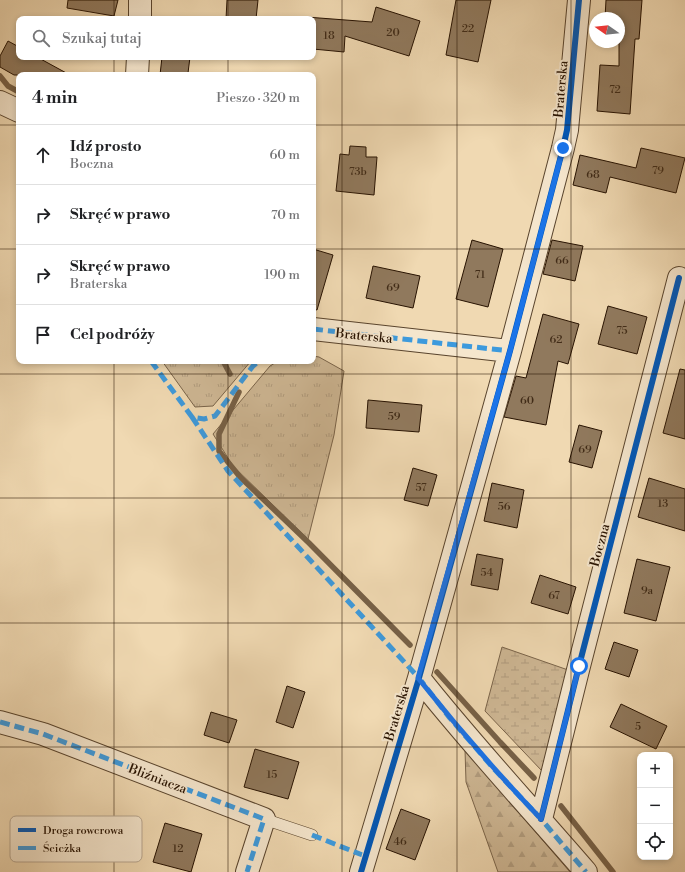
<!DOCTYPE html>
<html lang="pl">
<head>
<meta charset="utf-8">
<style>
  :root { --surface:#fff; --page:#f2f2f2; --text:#202124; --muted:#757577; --line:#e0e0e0 }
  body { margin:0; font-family:"Libre Bodoni",serif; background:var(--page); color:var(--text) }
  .controls { position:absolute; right:12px; bottom:12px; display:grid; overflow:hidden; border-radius:8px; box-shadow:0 2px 6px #0003 }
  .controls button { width:36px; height:36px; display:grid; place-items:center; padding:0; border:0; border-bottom:1px solid var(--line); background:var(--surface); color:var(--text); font:20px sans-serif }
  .compass { position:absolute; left:589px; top:12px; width:36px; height:36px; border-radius:50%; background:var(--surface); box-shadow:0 2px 6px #0003; rotate:284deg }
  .stop { position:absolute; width:12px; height:12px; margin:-9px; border:3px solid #1a73e8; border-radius:50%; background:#fff }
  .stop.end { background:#1a73e8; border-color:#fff; box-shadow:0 1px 4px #0008 }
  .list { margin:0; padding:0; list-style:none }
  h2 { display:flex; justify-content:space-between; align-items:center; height:52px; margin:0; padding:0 16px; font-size:17px }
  h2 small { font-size:13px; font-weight:400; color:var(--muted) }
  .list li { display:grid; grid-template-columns:26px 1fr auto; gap:12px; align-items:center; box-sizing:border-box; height:60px; padding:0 16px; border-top:1px solid var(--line) }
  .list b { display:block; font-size:15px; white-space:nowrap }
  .list p { margin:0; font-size:13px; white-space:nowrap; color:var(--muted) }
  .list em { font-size:13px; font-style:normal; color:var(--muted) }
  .icon { flex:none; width:22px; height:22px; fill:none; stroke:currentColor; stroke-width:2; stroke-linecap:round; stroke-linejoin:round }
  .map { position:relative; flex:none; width:685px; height:872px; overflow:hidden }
  .search { position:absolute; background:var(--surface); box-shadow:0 2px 6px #0003; left:16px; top:16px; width:300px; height:44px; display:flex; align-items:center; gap:10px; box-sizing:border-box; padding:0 14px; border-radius:8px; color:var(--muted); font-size:15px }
  .panel { position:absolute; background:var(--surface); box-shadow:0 2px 6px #0003; left:16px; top:72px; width:300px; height:292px; border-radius:8px }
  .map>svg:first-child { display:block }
  .grass { fill:url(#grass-tufts); stroke:#7a644a }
  .forest { fill:url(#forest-firs); stroke:#7a644a }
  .wetland { fill:url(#wetland-marsh); stroke:#7a644a }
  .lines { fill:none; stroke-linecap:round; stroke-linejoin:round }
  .stream { stroke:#776147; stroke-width:5.5 }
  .building { fill:#90795d; stroke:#271201 }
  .lane-casing { stroke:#59442d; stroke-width:12 }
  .street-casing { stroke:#59442d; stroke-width:24 }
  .lane { stroke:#f5e6cd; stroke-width:11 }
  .street { stroke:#f5e6cd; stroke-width:22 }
  .quiet { stroke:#3d9add; stroke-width:5; stroke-dasharray:10 5; stroke-linecap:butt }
  .cycleway-casing { stroke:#f5e6cd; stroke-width:8 }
  .cycleway { stroke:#0057b8; stroke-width:6 }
  .route { stroke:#1a73e8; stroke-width:5 }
  .grid { fill:none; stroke:#271201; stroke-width:1; stroke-opacity:0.55 }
  .labels { text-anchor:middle; stroke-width:4; stroke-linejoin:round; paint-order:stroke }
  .number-label { font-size:11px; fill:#412c18 }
  .street-label { font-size:13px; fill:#271201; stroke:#f5e6cd }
  .key { fill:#f5e6cd; stroke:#b7a690; stroke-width:1 }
  .key-label { font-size:11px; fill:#271201 }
</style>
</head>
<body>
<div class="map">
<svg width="685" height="872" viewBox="0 0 685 872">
  <defs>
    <pattern id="grass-tufts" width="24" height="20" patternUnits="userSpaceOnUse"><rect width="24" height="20" fill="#ceb794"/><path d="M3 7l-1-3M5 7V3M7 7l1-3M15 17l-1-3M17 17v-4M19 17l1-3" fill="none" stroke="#b19c7e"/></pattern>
    <pattern id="forest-firs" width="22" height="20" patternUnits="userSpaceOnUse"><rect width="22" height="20" fill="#ceb794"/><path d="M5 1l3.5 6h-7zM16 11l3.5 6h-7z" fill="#b19c7e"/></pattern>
    <pattern id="wetland-marsh" width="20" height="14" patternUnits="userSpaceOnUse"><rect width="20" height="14" fill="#ceb794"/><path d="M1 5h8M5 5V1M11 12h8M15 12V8" fill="none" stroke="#b19c7e"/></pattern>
  </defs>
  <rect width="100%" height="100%" fill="#f0d9b2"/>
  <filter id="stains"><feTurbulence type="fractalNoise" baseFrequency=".005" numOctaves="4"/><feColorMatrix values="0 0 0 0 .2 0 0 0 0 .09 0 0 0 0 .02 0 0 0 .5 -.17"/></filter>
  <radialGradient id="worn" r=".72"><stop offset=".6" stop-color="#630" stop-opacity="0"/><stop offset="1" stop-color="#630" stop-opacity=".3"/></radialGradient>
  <path class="grass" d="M313 356 319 357 344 371 334 435 308 539 233 466 213 434 270 366 278 361H313Z
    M162 361H251L213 406 195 407Z"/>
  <path class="forest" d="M465 750 570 872H498L466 782Z"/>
  <path class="wetland" d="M502 647 571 671 542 771 485 711Z"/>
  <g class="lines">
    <path class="stream" d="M0 76 8 86 19 92
      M223 361 230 374
      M239 392 219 434V451L240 477 309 543 410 645
      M437 672 500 742 534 778
      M561 806 613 872"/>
  </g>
  <path class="building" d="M68 0H118L114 16 67 8Z
    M227 0H258L256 19H226Z
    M456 0H491L478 62 446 55Z
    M606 0H642L639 39H635L630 114 597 111 600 65 619 66V18H605Z
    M376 7 420 21 409 56 345 36 344 52 313 49V19H306V17L372 22Z
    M8 41 19 47V57H37L70 75H14L0 67V56Z
    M162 57H190L188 73H186V75H160Z
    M350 146 366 147V157H377L374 195 336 191 340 154 349 155Z
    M641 148 685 158 676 193 610 177 606 193 573 185 580 155 636 168Z
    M472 240 503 249 488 307 456 299Z
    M552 240 583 246 575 281 543 274Z
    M313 249 333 255 317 310 313 309Z
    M373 266 420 276 413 308 366 298Z
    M608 306 647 317 637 354 598 344Z
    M543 314 579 324 568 364 558 361 546 425 504 417 516 376 526 378Z
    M680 369 685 370V439L663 433Z
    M368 400 422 405 419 432 366 428Z
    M579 425 602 431 592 468 569 462Z
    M413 468 437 475 428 506 404 500Z
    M649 478 685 489V531L638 517Z
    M492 483 524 490 517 528 484 521Z
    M477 554 503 559 498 590 471 585Z
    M637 559 670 567 656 621 624 613Z
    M540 575 576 587 568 614 531 603Z
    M614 642 638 650 629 677 605 669Z
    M287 686 305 692 293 728 276 722Z
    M621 704 667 726 656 749 610 727Z
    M211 712 237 720 229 743 204 735Z
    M255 749 299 762 288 799 244 787Z
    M401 809 430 820 415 860 386 849Z
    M165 823 202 834 191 872 153 862Z"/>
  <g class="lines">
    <g class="lane-casing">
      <path id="lane" d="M264 819 312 835"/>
    </g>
    <g class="street-casing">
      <path id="street" d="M140 19V0
        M137 75 138 57
        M0 102 19 111
        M313 329 510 351
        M419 678C472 745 530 807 586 872
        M0 722 43 734 264 819 247 872
        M541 819 579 666 679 278
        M361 872 419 678 510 351 563 148 567 130 579 0"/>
    </g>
    <use href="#lane" class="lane"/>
    <use href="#street" class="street"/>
    <path class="quiet" d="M313 329 510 351
      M151 361 192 417 204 419 215 416 253 366 259 361
      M192 417 228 471 419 678 449 717 494 769 541 819 586 872
      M0 722 43 734 264 819 247 872
      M312 835 365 856"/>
    <g class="cycleway-casing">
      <path id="cycleway" d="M541 819 579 666 679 278
        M361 872 419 678 510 351 563 148 567 130 579 0"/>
    </g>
    <use href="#cycleway" class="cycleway"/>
  </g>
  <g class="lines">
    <path class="route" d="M563 148 510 351 418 678C457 727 498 774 541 819L579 666"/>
  </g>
  <path class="grid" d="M114 0V19M228 0V19M342 0V872M457 0V872M571 0V872M114 57V75M228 57V75M0 125H19M313 125H685M0 249H19M313 249H685M114 361V872M228 361V872M0 374H685M0 498H685M0 623H685M0 747H685"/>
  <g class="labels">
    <g class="number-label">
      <text x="468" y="32">22</text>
      <text x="393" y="36">20</text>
      <text x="329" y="39">18</text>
      <text x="615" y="93">72</text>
      <text x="658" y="174">79</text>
      <text x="358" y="175">73b</text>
      <text x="593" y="178">68</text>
      <text x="562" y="264">66</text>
      <text x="480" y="278">71</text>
      <text x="393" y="291">69</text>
      <text x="622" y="334">75</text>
      <text x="556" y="343">62</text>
      <text x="527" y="404">60</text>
      <text x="394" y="420">59</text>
      <text x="585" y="453">69</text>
      <text x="421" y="491">57</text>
      <text x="663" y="507">13</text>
      <text x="504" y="510">56</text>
      <text x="487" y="576">54</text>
      <text x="647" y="594">9a</text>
      <text x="554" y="599">67</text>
      <text x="638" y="730">5</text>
      <text x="272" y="778">15</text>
      <text x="400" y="845">46</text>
      <text x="178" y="852">12</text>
    </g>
    <g class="street-label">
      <text transform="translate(560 89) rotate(-85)" y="5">Braterska</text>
      <text transform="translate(364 335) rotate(6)" y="5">Braterska</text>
      <text transform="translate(599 545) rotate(-75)" y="5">Boczna</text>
      <text transform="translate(396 713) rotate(-73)" y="5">Braterska</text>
      <text transform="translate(158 778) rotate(21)" y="5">Bliźniacza</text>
    </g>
  </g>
  <rect x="10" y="816" width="132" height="46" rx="6" class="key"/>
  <rect x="18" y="828" width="18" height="4" fill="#0057b8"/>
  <rect x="18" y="846" width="18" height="4" fill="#3d9add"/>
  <g class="key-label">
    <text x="43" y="834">Droga rowerowa</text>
    <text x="43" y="852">Ścieżka</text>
  </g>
  <rect width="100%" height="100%" filter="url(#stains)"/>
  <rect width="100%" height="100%" fill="url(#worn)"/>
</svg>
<div class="controls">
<button>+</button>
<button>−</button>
<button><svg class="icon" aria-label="locate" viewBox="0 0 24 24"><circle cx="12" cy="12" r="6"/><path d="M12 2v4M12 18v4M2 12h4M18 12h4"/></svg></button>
</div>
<svg class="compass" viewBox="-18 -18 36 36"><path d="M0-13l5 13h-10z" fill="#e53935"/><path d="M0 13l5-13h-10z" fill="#757577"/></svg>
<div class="stop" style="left:579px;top:666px"></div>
<div class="stop end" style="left:563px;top:148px"></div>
<div class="search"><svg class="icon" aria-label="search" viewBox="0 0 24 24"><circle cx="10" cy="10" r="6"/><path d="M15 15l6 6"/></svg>Szukaj tutaj</div>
<section class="panel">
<h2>4 min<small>Pieszo · 320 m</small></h2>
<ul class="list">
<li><svg class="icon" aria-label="ahead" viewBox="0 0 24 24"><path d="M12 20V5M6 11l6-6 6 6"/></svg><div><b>Idź prosto</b><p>Boczna</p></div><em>60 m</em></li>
<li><svg class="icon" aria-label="right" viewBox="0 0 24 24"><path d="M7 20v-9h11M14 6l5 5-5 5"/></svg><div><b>Skręć w prawo</b></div><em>70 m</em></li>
<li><svg class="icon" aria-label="right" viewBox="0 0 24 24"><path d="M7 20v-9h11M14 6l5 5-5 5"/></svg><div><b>Skręć w prawo</b><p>Braterska</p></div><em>190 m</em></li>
<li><svg class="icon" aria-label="arrive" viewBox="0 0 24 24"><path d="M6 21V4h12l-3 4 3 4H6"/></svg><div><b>Cel podróży</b></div></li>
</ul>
</section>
</div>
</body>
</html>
